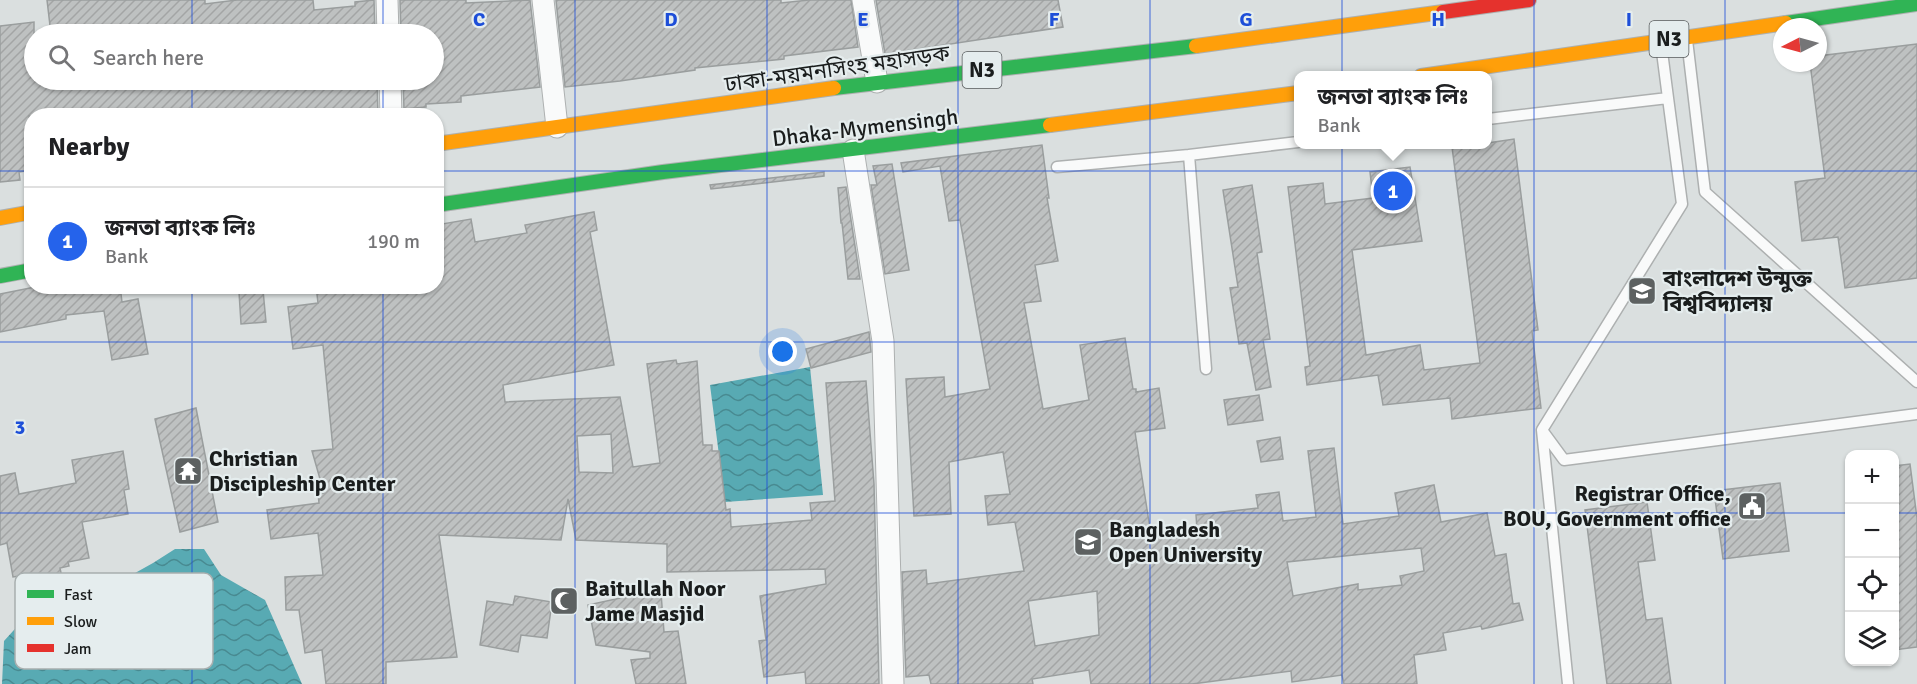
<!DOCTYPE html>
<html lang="en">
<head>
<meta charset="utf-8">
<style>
  :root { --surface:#fff; --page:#f6f6f6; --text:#202124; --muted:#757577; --line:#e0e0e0; --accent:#2563eb }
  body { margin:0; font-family:Signika,"Noto Sans Bengali",sans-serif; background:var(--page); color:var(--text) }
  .controls { position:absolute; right:18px; bottom:18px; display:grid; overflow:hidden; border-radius:12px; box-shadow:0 2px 4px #0004 }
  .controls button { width:54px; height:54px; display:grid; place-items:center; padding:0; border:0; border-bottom:2px solid var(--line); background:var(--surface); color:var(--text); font:30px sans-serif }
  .compass { position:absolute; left:1773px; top:18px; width:54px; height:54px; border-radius:50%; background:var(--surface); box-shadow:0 2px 4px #0004; rotate:264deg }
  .you { position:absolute; left:783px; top:352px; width:21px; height:21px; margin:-15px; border:4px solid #fff; border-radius:50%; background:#1a73e8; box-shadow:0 0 0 9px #1a73e833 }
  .badge { display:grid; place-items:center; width:39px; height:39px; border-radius:50%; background:var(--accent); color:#fff; font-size:20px; font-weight:700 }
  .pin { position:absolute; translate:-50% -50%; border:3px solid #fff; box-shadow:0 2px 6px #0006 }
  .popup { position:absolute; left:1294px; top:71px; width:198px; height:78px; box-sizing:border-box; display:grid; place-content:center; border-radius:12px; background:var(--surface); filter:drop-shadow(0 2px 4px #0005); font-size:20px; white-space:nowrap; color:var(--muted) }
  .popup b { font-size:22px; color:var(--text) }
  .popup::after { content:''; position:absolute; left:50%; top:100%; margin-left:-12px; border:12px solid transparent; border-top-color:var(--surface) }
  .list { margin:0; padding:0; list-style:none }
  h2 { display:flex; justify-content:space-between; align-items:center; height:78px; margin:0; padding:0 24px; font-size:26px }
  h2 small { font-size:20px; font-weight:400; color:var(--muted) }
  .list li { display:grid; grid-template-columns:39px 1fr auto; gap:18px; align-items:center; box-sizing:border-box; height:108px; padding:0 24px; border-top:2px solid var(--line) }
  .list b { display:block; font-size:22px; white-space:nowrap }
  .list p { margin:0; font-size:20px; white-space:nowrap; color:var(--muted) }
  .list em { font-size:20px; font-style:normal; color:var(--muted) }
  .icon { flex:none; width:33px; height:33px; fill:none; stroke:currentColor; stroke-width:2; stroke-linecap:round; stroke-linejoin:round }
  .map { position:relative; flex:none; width:1917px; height:684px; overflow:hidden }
  .search { position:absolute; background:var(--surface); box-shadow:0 2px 4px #0004; left:24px; top:24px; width:420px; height:66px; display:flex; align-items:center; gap:15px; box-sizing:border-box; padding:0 21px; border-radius:33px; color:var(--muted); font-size:22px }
  .panel { position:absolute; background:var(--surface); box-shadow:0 2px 4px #0004; left:24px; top:108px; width:420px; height:186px; border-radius:24px }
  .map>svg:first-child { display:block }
  .water { fill:url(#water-waves) }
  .building { fill:url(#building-hatch); stroke:#9a9e9e; stroke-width:1.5; fill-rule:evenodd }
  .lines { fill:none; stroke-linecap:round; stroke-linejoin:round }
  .lane-casing { stroke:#adb0b0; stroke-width:13 }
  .street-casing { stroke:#adb0b0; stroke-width:23 }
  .fast-casing { stroke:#adb0b0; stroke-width:16 }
  .slow-casing { stroke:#adb0b0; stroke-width:16 }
  .jam-casing { stroke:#adb0b0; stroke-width:16 }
  .lane { stroke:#f9fafa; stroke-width:10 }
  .street { stroke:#f9fafa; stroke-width:21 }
  .fast { stroke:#30b455; stroke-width:14 }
  .slow { stroke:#ff9f0a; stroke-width:14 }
  .jam { stroke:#e5322d; stroke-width:14 }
  .grid { fill:none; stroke:#1d4ed8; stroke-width:1.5; stroke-opacity:0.55 }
  .labels { text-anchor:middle; stroke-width:4.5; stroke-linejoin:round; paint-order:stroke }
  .shield { fill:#e5edee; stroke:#575b5c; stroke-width:1.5 }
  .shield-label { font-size:21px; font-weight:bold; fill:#1a1d1d }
  .street-label { font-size:22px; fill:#1a1d1d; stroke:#e5edee }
  .poi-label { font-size:22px; font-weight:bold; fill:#1a1d1d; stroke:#e5edee; text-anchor:start }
  .key { fill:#e5edee; stroke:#a8afaf; stroke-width:1.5 }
  .key-label { font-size:16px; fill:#1a1d1d }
  .grid-label { font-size:20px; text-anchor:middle; font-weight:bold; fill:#1d4ed8; stroke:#e5edee; stroke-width:4.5; stroke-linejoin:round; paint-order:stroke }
</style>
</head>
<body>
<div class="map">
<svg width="1917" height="684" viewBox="0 0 1917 684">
  <defs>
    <pattern id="water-waves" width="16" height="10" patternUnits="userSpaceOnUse" patternTransform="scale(1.5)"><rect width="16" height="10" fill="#58aab3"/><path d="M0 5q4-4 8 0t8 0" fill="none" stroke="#488a91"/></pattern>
    <pattern id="building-hatch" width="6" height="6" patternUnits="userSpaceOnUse" patternTransform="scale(1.5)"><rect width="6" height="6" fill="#bec1c1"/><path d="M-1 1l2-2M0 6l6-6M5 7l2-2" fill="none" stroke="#a3a5a5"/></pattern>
  </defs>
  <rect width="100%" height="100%" fill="#dadfdf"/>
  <path class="water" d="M810 367 823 495 725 502 710 385Z
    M175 549H204L221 575 265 600 302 684H2L4 641 41 600 73 579 110 587 153 563Z"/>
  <path class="building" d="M47 0H205V4L237 0H313L314 10 355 6V2L374 0 375 34H51Z
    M400 0H466V3L530 0 540 87 461 96V102L426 104V107L404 109 403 80H434V34H401Z
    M556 0H781V3L809 0H851L858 47 784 56V59L695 68V70L620 81 565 87Z
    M876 0H1058L1063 27 885 54Z
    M34 22V80H71V82L90 80H235L236 83 270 80H377L378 116H29L32 138V170L19 172 20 180 0 182V26Z
    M1917 44V278L1845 288 1838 237 1802 241 1795 182 1825 178 1810 63H1818V56Z
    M1514 139 1538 330 1532 331 1541 408 1452 419 1450 398 1383 405 1378 375 1307 385 1305 367 1310 366 1288 187 1323 183 1325 204 1373 198 1370 172 1410 167 1422 241 1352 250 1366 355 1420 345 1424 370 1480 363 1452 147 1488 144V143Z
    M1042 145 1049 198H1047L1058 261 1035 265 1041 301 1024 303 1043 409 1089 400 1080 345 1125 338 1133 389H1136V392L1159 388 1165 428 1135 432 1151 535 1197 529 1196 515 1258 508 1256 495 1279 492 1283 521 1316 517 1308 451 1334 448 1343 524 1399 516 1395 493 1434 485 1441 522 1487 513 1495 556 1506 554 1513 604 1519 603 1523 620 1482 629 1481 626 1443 633 1446 650 1414 655 1417 684H1344L1342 675 1292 682 1291 671 1192 684H1091L1089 670 1032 679 1033 684H931L929 675 906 677 902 572 926 570 927 584 1024 571 1015 522 988 525 985 496 1010 494 1003 452 949 462 951 514 914 516 906 379 944 377 945 397 990 389 960 220 949 221 940 166 903 172 901 163ZM1421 548 1424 571 1400 576 1402 585 1358 590V584L1293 596 1287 562ZM1097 591 1099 635 1035 646 1028 601Z
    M892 164 909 270 885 274 871 185H877L873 166Z
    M824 172V176L711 189 710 185Z
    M1252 185 1262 252 1257 253 1270 339 1263 340 1271 387 1256 390 1247 343 1239 344 1230 288 1238 287 1223 190Z
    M846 187 860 279H848L842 223H841L838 188Z
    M594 212 597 230 590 232 614 365 503 385 505 402 620 397 633 467 660 463 647 364 676 360 677 364 697 361 703 445H712V451H719L726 510 730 509 731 527 812 520 810 503 835 501 826 383 866 381 874 484 879 684H806L805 672 764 677 759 641 766 640 760 596 826 584 825 569 667 572V544L576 540 568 499 561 540 439 535 457 657 386 662V684H326L322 650 305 653 299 610H286L285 577 323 575 318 533 271 539 267 510 319 503 318 494 324 493 312 451 333 449 323 345 293 349 288 307 318 303 316 286H436V253H440L436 225 471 219 475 242 527 233 525 225ZM611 434 613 473 579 472 577 436Z
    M40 286H120L122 302 138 299 148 354 112 360 104 311 66 315V319L0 332V294Z
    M263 290 266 322 241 324 239 292Z
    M869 332 871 352 811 368 806 349Z
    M1259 395 1263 420 1228 425 1224 400Z
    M196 408 218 522 180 532 155 419Z
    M1280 437 1283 459 1261 462 1257 441Z
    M123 451 129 489 124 490 128 514 82 522 89 558 68 562 69 566 60 568 63 583 21 591 19 576 13 577 7 543 0 545V476L15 473 19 494 76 483 72 460Z
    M1910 464 1917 518V647L1894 650V466Z
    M1780 483 1789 551 1723 559 1714 491Z
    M1647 502 1655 560 1638 562 1646 620 1662 618 1671 684H1607L1585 510Z
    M661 593 664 632 678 631 686 684H636L631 660 650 658V652L596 645 588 605 634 595Z
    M515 596 552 602 547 638 521 635 518 652 480 645 487 601 513 605Z"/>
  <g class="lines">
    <g class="lane-casing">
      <path id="lane" d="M1687 40 1705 192 1917 382
        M1661 44 1668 98
        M1488 119 1668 98 1682 204 1542 430 1568 684
        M1189 155 1298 142
        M1057 167 1189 155 1206 369
        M1542 430 1564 460 1917 414"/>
    </g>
    <g class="street-casing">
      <path id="street" d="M387 0 388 34
        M543 0 557 127
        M863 0 877 82
        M390 80 391 116
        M853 150 883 341 893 684"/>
    </g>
    <g class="fast-casing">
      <path id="fast" d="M1786 23 1917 4
        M834 88 1196 46
        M436 205 663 172 1050 125
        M0 276 32 270"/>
    </g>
    <g class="slow-casing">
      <path id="slow" d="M1196 46 1443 12
        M1421 76 1786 23
        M1050 125 1298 93
        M436 144 834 88
        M0 218 32 212"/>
    </g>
    <g class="jam-casing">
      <path id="jam" d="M1443 12 1529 0"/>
    </g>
    <use href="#lane" class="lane"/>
    <use href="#street" class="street"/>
    <use href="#fast" class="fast"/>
    <use href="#slow" class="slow"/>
    <use href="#jam" class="jam"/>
  </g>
  <path class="grid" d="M192 0V34M383 0V34M575 0V684M767 0V684M958 0V684M1150 0V684M1342 0V684M1534 0V684M1725 0V684M192 80V116M383 80V116M0 171H32M436 171H1917M192 286V684M383 286V684M0 342H1917M0 513H1850M1894 513H1917"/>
  <defs>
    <g id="university-square" transform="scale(1.5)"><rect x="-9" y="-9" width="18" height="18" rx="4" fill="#5d6161" stroke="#e5edee"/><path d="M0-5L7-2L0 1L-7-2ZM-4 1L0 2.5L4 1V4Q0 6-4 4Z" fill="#fff"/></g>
    <g id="temple-square" transform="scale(1.5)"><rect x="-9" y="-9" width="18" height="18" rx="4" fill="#5d6161" stroke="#e5edee"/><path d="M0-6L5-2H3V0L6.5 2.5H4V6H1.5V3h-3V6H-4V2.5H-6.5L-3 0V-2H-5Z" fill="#fff"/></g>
    <g id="civic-square" transform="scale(1.5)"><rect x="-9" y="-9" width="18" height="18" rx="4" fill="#5d6161" stroke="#e5edee"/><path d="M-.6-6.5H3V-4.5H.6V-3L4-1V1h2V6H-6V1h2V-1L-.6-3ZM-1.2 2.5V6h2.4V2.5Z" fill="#fff"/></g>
    <g id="mosque-square" transform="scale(1.5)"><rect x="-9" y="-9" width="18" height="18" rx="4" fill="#5d6161" stroke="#e5edee"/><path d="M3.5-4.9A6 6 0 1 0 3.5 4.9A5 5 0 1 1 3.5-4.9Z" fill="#fff"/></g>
  </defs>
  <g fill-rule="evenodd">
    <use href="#university-square" x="1642" y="291"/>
    <use href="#temple-square" x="188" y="471"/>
    <use href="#civic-square" x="1752" y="506"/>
    <use href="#university-square" x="1088" y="542"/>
    <use href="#mosque-square" x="564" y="601"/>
  </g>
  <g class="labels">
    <g class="shield">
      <rect x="1649.5" y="21" width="39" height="36" rx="4.5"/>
      <rect x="962.5" y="52" width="39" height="36" rx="4.5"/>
    </g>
    <g class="shield-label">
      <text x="1669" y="46">N3</text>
      <text x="982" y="77">N3</text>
    </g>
    <g class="street-label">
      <text transform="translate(837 68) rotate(-8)" y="8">ঢাকা-ময়মনসিংহ মহাসড়ক</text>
      <text transform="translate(865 127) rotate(-7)" y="8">Dhaka-Mymensingh</text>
    </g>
    <g class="poi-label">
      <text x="1663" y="286">বাংলাদেশ উন্মুক্ত<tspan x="1663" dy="25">বিশ্ববিদ্যালয়</tspan></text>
      <text x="209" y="466">Christian<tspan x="209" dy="25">Discipleship Center</tspan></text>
      <text x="1731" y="501" text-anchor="end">Registrar Office,<tspan x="1731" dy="25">BOU, Government office</tspan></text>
      <text x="1109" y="537">Bangladesh<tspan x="1109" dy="25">Open University</tspan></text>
      <text x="585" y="596">Baitullah Noor<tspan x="585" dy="25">Jame Masjid</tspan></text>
    </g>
  </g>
  <rect x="15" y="573" width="198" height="96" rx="9" class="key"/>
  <rect x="27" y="590" width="27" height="8" fill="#30b455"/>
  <rect x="27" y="617" width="27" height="8" fill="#ff9f0a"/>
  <rect x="27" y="644" width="27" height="8" fill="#e5322d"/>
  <g class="key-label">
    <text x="64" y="600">Fast</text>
    <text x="64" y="627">Slow</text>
    <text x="64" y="654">Jam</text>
  </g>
  <g class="grid-label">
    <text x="479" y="26">C</text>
    <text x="671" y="26">D</text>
    <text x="863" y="26">E</text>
    <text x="1054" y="26">F</text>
    <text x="1246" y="26">G</text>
    <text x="1438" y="26">H</text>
    <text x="1629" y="26">I</text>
    <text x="20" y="434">3</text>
  </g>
</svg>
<div class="controls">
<button>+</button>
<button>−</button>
<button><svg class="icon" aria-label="locate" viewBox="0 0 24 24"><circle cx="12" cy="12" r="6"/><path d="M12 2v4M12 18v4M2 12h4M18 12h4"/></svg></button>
<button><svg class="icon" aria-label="layers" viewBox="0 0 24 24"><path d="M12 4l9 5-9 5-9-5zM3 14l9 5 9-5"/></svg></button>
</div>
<svg class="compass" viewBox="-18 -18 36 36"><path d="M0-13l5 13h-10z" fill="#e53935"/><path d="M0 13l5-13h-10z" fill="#757577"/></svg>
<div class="you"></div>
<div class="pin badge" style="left:1393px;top:191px">1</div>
<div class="popup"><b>জনতা ব্যাংক লিঃ</b>Bank</div>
<div class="search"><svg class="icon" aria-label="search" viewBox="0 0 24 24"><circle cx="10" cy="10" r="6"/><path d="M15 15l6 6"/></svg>Search here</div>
<section class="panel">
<h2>Nearby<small></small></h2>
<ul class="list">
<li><span class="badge">1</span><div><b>জনতা ব্যাংক লিঃ</b><p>Bank</p></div><em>190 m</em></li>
</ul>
</section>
</div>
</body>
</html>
